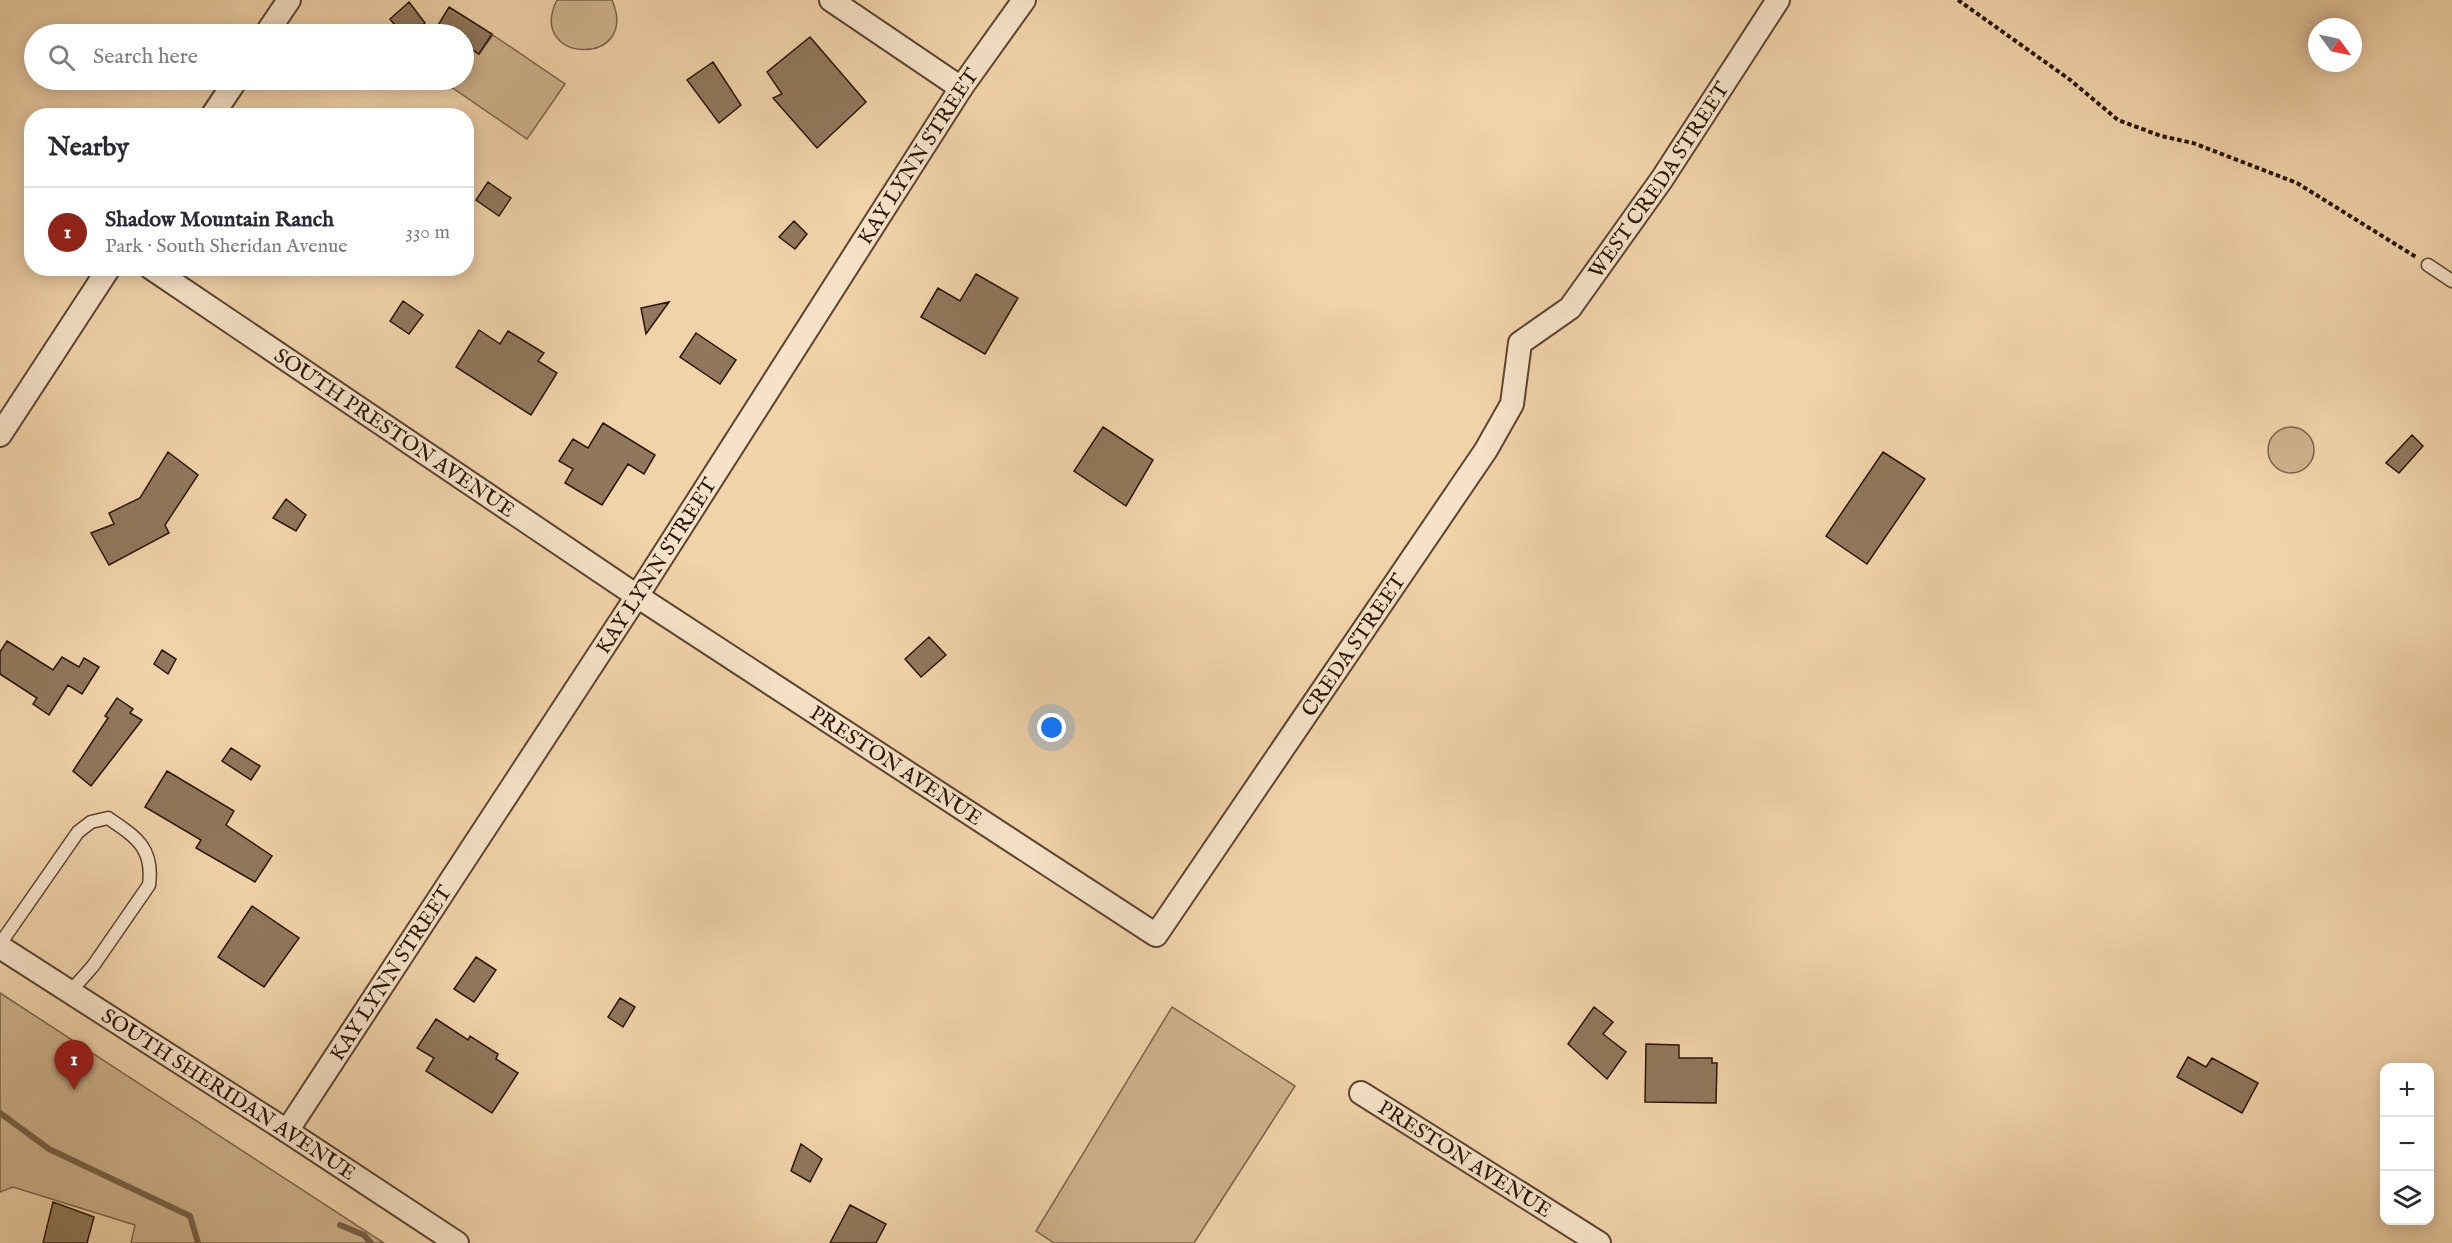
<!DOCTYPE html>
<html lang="en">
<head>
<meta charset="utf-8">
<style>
  :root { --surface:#fff; --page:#f7f7f7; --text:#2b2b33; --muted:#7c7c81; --line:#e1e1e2; --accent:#8f2418 }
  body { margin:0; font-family:"IM FELL English",serif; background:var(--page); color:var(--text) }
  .controls { position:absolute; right:18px; bottom:18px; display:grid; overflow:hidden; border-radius:12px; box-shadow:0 3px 15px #0003 }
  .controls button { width:54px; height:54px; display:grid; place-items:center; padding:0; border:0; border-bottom:2px solid var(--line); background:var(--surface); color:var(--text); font:30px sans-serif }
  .compass { position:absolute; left:2308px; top:18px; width:54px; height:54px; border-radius:50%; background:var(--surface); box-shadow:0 3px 15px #0003; rotate:123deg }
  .you { position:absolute; left:1052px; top:728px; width:21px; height:21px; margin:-15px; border:4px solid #fff; border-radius:50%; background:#1a73e8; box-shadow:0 0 0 9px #1a73e833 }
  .badge { display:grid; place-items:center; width:39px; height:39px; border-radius:50%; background:var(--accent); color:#fff; font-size:20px; font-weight:700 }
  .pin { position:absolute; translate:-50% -50px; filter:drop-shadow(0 2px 3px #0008) }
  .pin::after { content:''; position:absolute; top:32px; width:21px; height:18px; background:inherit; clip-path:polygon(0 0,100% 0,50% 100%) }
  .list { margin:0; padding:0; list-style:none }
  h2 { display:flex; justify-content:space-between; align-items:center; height:78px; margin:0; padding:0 24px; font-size:26px }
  h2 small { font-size:20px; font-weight:400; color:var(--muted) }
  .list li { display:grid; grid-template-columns:39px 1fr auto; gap:18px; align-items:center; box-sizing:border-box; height:90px; padding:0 24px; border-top:2px solid var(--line) }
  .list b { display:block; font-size:22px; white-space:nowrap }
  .list p { margin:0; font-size:20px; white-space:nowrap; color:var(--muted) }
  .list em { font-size:20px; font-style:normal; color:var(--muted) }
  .icon { flex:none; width:33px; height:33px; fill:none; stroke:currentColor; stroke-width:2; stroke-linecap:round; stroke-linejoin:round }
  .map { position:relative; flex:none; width:2452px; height:1243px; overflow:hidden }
  .search { position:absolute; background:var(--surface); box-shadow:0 3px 15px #0003; left:24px; top:24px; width:450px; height:66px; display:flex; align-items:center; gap:15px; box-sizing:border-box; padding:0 21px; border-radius:33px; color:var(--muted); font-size:22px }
  .panel { position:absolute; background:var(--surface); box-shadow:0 3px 15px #0003; left:24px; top:108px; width:450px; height:168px; border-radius:24px }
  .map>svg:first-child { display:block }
  .green { fill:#cfb38e; stroke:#7c644b; stroke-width:1.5 }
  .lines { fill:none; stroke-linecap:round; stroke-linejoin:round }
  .stream { stroke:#796148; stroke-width:6 }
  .building { fill:#91785c; stroke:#2a1608; stroke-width:1.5 }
  .service-casing { stroke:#5c4530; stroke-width:15 }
  .minor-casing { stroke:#5c4530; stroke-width:26 }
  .path { stroke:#2a1608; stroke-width:4; stroke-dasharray:4.5 3; stroke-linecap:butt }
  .service { stroke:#f6e2c8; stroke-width:12 }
  .minor { stroke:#f6e2c8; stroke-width:22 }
  .labels { text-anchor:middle; stroke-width:6; stroke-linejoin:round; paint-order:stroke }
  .street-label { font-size:21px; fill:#2a1608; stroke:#f6e2c8 }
</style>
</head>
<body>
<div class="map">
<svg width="2452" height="1243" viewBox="0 0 2452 1243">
  <rect width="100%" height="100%" fill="#f1d3aa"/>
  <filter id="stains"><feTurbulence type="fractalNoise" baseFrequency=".00333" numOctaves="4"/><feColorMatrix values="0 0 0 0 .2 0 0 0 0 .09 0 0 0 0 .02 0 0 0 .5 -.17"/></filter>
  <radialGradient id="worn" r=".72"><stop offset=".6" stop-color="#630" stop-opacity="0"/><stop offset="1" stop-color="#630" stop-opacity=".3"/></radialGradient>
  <path class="green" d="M557 0H612C641 68 525 64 557 0Z
    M493 35 565 84 527 139 441 80H464V48L465 45 479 54Z
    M2268 450a23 23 0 1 1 46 0a23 23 0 1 1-46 0Z
    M0 993 384 1243H131L135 1225 13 1187 0 1192Z
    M1172 1007 1295 1086 1194 1243H1054L1036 1231Z"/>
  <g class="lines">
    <path class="stream" d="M0 1113 49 1149 190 1216 198 1243
      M340 1225 364 1235 371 1243"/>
  </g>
  <path class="building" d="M409 2 425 23 412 34H402L390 19Z
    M449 7 492 34 479 54 464 44V34H449L437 27Z
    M810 37 866 102 817 148 773 98 782 94 767 72Z
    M713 62 741 105 719 123 687 80Z
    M488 182 511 198 499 216 476 200Z
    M794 221 807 234 795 249 779 237Z
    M976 274 1018 298 985 354 921 317 938 288 960 301Z
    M403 301 423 315 409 334 390 321Z
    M669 302 646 334 641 308Z
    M479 330 500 344 508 331 544 353 538 361 557 373 531 415 456 367Z
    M696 333 736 360 720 384 680 357Z
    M603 423 655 455 644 474 628 464 602 505 565 483 573 469 559 461 573 439 588 448Z
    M1103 427 1153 460 1126 506 1074 471Z
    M2412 435 2423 446 2399 473 2386 463Z
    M168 452 198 475 165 525 169 533 109 565 91 533 114 524 109 513 140 498Z
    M1883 452 1925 479 1867 564 1826 536Z
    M286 499 306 515 296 531 273 518Z
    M929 637 946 655 921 677 905 659Z
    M7 641 53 670 62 657 79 667 84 658 99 667 82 694 68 685 49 715 33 704 37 698 0 674V652Z
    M162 650 176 659 168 674 154 664Z
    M117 698 133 709 130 713 142 720 91 786 73 771 108 718 105 716Z
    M231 748 260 766 251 780 222 761Z
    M167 771 234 811 226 825 272 856 255 882 196 848 201 840 145 807Z
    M252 906 299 938 264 987 218 957Z
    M476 957 496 970 474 1002 454 989Z
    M620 998 635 1007 623 1027 608 1017Z
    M1594 1007 1613 1022 1603 1034 1626 1052 1607 1079 1568 1044Z
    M436 1019 468 1040 470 1036 498 1054 496 1059 518 1073 492 1113 426 1071 434 1058 417 1048Z
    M1646 1044 1679 1045V1058H1712V1063H1717L1716 1103 1645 1102Z
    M2188 1057 2206 1067 2212 1058 2258 1083 2242 1113 2177 1077Z
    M801 1144 822 1159 810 1182 791 1171Z
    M53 1202 94 1217 87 1243H43Z
    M850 1205 886 1224 876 1243H830Z"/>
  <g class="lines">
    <g class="service-casing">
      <path id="service" d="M2428 265 2452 281
        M0 944 78 832 91 822 108 818C136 837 154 848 149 885L93 966 70 992"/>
    </g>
    <g class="minor-casing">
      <g id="minor">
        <path d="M831 0 961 88"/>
        <path d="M266 34 289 0"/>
        <path d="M212 116 236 80"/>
        <path id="s1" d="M151 268 637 596 1156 935 1486 450 1512 404 1520 343 1570 308 1662 179 1778 0"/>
        <path d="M0 435 109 268"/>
        <path id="s2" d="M0 947 287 1131 457 1243"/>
        <path id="s3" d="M1361 1093 1599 1243"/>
        <path id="s4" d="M287 1131 637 596 961 88 1024 0"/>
      </g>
    </g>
    <path class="path" d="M1958 0 2069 79 2118 120 2161 136 2193 143 2297 183 2416 257"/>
    <use href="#service" class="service"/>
    <use href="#minor" class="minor"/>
  </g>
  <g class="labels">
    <g class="street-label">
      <text dy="7" stroke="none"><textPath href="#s4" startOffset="1161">KAY LYNN STREET</textPath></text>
      <text dy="7" stroke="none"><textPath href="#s1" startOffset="2124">WEST CREDA STREET</textPath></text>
      <text dy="7" stroke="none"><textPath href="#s1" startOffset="294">SOUTH PRESTON AVENUE</textPath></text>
      <text dy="7" stroke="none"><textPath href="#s4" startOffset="675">KAY LYNN STREET</textPath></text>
      <text dy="7" stroke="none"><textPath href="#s1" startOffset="1557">CREDA STREET</textPath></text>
      <text dy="7" stroke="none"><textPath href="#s1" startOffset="896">PRESTON AVENUE</textPath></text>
      <text dy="7" stroke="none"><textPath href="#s4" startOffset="189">KAY LYNN STREET</textPath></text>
      <text dy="7" stroke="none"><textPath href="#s2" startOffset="272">SOUTH SHERIDAN AVENUE</textPath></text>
      <text dy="7" stroke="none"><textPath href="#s3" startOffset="123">PRESTON AVENUE</textPath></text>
    </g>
  </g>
  <rect width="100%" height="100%" filter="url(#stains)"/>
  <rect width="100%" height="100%" fill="url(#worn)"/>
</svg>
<div class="controls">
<button>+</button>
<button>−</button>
<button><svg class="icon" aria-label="layers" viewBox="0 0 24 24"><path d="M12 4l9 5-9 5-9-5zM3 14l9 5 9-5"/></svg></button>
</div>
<svg class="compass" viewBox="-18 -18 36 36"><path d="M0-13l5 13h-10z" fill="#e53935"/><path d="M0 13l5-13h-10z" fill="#7c7c81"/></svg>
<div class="you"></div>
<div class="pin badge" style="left:74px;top:1090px">1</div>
<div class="search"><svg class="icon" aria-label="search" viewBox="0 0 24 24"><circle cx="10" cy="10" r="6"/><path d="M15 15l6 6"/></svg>Search here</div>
<section class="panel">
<h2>Nearby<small></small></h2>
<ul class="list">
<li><span class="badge">1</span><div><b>Shadow Mountain Ranch</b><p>Park · South Sheridan Avenue</p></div><em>330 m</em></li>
</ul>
</section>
</div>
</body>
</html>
